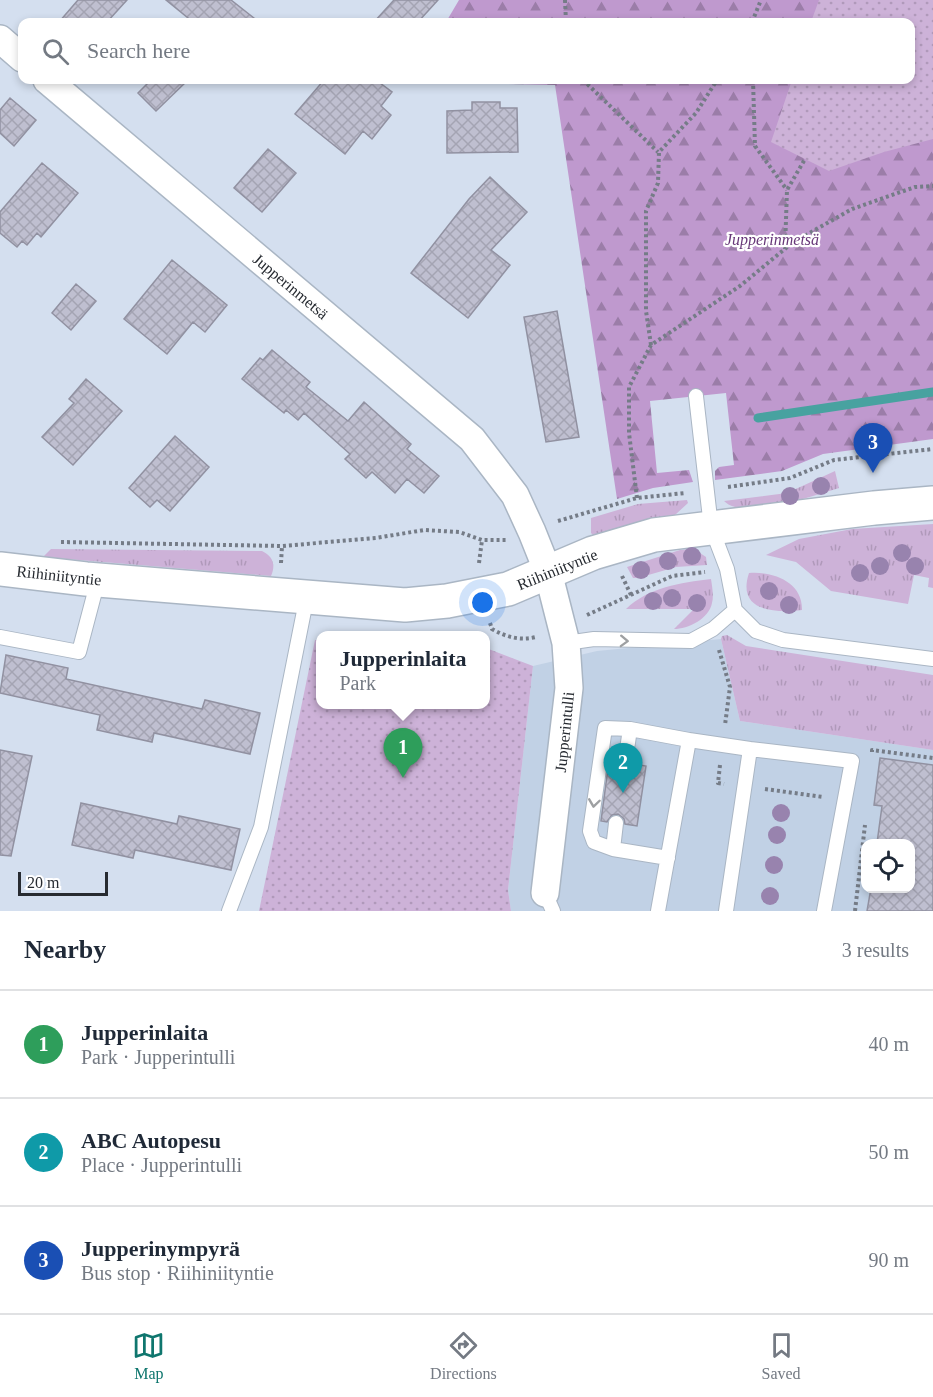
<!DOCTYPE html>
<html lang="en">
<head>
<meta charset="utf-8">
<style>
  :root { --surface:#fff; --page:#f6f6f7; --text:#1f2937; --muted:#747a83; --line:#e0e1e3; --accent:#0f766e }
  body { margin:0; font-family:Georgia,serif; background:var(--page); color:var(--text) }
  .controls { position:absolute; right:18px; bottom:18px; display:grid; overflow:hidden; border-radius:12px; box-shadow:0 3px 9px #0003 }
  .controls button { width:54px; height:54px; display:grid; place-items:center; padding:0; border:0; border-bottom:2px solid var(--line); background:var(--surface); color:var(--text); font:30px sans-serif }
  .scale { position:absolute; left:18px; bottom:15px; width:90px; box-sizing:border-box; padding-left:6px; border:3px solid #272b31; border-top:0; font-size:16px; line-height:21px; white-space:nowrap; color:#272b31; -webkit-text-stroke:4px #fff; paint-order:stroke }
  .you { position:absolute; left:483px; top:603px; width:21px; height:21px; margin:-15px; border:4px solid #fff; border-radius:50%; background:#1a73e8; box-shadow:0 0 0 9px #1a73e833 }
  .badge { display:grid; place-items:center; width:39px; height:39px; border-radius:50%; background:var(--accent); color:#fff; font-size:20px; font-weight:700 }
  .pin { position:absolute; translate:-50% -50px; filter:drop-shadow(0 2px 3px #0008) }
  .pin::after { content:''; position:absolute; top:32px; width:21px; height:18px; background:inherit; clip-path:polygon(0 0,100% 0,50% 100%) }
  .popup { position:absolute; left:316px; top:631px; width:174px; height:78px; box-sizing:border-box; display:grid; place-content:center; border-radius:12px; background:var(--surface); filter:drop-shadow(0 2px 4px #0005); font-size:20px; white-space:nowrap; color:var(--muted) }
  .popup b { font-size:22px; color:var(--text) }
  .popup::after { content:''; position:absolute; left:50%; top:100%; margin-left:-12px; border:12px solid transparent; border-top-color:var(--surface) }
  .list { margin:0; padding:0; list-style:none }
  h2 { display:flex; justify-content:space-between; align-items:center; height:78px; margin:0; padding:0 24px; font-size:26px }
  h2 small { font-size:20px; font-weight:400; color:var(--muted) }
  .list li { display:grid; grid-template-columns:39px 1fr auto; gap:18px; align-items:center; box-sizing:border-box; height:108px; padding:0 24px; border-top:2px solid var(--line) }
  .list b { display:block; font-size:22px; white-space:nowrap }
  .list p { margin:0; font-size:20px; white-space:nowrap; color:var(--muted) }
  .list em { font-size:20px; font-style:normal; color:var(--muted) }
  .icon { flex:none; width:33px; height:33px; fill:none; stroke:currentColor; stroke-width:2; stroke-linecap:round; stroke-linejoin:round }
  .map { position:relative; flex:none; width:933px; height:911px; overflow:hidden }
  .search { position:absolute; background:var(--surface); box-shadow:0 3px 9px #0003; left:18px; right:18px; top:18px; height:66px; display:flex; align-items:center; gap:15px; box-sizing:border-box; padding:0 21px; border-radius:12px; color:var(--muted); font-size:22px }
  .sheet { height:402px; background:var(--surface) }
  nav { display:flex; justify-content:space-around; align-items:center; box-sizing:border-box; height:84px; border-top:2px solid var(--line); background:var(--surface); font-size:16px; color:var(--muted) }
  nav a { display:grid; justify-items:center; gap:3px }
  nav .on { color:var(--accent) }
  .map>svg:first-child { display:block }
  .built { fill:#c1d1e5; fill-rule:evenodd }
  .grass { fill:url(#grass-tufts) }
  .forest { fill:url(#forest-firs) }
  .park { fill:url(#park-dots) }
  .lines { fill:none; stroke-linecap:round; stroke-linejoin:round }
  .stream { stroke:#48a2a0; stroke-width:9 }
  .building { fill:url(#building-cross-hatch); stroke:#9191a1; stroke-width:1.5 }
  .service-casing { stroke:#aab6c4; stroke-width:16 }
  .minor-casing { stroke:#aab6c4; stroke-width:30 }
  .primary-casing { stroke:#aab6c4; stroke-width:36 }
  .path { stroke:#757c87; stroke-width:4; stroke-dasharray:3 3; stroke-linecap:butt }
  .service { stroke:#fff; stroke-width:14 }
  .minor { stroke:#fff; stroke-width:27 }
  .primary { stroke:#fff; stroke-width:33 }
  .tree { fill:#9883ae }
  .oneway { stroke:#9ea0a2 }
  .labels { text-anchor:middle; stroke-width:4.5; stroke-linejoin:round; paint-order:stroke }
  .park-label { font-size:16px; font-style:italic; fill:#673778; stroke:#fff }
  .street-label { font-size:16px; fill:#272b31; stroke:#fff }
</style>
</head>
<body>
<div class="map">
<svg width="933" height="911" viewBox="0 0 933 911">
  <defs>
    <pattern id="grass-tufts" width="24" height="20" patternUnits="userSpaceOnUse" patternTransform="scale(1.5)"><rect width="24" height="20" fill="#cdb2d8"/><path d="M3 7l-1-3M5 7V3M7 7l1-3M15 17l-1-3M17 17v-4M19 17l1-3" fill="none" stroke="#b099ba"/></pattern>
    <pattern id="forest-firs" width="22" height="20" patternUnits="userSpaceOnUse" patternTransform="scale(1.5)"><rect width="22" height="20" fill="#bf99ce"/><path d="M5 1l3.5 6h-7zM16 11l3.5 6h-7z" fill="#9b7da8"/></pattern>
    <pattern id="park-dots" width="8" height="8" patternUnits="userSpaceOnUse" patternTransform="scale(1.5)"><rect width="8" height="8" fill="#cdb2d8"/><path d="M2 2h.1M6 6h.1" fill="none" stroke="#b099ba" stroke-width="1.8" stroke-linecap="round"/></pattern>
    <pattern id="building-cross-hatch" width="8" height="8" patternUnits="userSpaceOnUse" patternTransform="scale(1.5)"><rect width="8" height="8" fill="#bfbfd0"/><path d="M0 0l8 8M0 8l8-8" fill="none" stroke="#a4a4b3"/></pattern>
  </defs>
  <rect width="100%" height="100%" fill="#d4dfef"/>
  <path class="built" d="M721 639 740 721 933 750V911H511L508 890 533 666 597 651ZM866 844H910V888H866Z"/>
  <path class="grass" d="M835 471 839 488C815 495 743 521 724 501L787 493Z
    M687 500 688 503 675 515 640 522 596 538 591 533V518L638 504Z
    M933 524V588L928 587 929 578 914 575 908 604 831 591 796 562 766 555 799 539 852 529Z
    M51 549 262 551C273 556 276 565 271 576L43 557Z
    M694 549 706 557 707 565 676 567 638 578H633L627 567 680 550Z
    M749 573C773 571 803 582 802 610 776 613 736 612 749 573Z
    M711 579C712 586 714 596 712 603 709 619 688 629 674 629L694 609H626C649 587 680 583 711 579Z
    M727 635 746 646 933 675V750L740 721 721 639 722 636Z"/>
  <path class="forest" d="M459 0H933V439L823 454 782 471 715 480V471L719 467 734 465 726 393 650 401 657 473 689 470 693 482 653 488 617 499 555 85 412 82 414 80H910V22H446Z"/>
  <path class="park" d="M819 0H933V139L884 152 829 171 771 142 792 80H910V22H811Z
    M315 640 320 641V704H486V648L533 666 508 890 511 911H259Z"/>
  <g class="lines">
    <path class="stream" d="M758 418 933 392"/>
  </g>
  <path class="building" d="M78 0H127L107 22H59Z
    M166 0H231L259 22H193Z
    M394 0H438L418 22H374Z
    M151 80H188L156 111 138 93Z
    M324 80H376L392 92 381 106 391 115 372 139 363 131 345 154 295 114Z
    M10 98 36 120 14 146 0 133V110Z
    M472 102H500V108H517L518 152 447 153V111L472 110Z
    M268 149 296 173 262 212 234 188Z
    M42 163 78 193 41 237 37 233 27 245 22 241 17 247 0 233V212Z
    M490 177 527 212 491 250 510 265 468 318 411 273 469 199Z
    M172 260 227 305 205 332 193 322 167 354 124 319Z
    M76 284 96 301 71 330 52 313Z
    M557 311 579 437 546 442 524 317Z
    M272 350 310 382 306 387 348 421 364 402 411 444 407 449 439 476 424 493 407 479 395 493 372 472 366 478 345 459 350 454 304 413 298 420 286 410 284 413 242 379 260 358 263 360Z
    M86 379 122 411 73 465 42 437 74 403 69 399Z
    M175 436 209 467 170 511 157 500 150 507 129 488Z
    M6 655 68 668 66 679 202 709 205 700 260 713 250 754 154 733 152 742 97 730 100 715 0 693Z
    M0 750 32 756 11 856 0 855Z
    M880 758 933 765V911H867L871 888H910V843H877L882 806 874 805Z
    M609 761 616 762 619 770 624 772 632 769 634 764 646 766 637 826 625 824 624 819 618 814 612 815 607 822 601 821Z
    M81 803 177 824 179 816 240 829 231 870 135 850 133 858 72 845Z"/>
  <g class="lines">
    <g class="service-casing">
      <path id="service" d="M696 396 711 527 727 569 735 610 756 631 783 640 933 659
        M0 637 79 652 98 580
        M566 643 594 639 691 641 713 629 735 610
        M625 763 630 729 689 740
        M616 823 613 849 668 858
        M613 849 594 842 590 831 605 728 630 729
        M545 893 553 911
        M229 911 261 827 307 596
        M658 911 689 740 750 749
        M726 911 750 749 852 761 824 911"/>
    </g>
    <g class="minor-casing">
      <path id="minor" d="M0 39 22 58
        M47 80 472 439 515 495 532 532 548 572 566 643 569 688 545 893"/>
    </g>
    <g class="primary-casing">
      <path id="primary" d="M0 569 86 579 405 605 447 601 508 589 593 553 654 535 874 508 933 503"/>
    </g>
    <path class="path" d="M565 0 566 22
      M752 22 761 0
      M583 80 658 152
      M753 80 755 146 787 190
      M785 249 787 190 805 159
      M651 345 646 311V211L658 183 659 152 696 113 717 80
      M728 487 790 478 834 460 933 449
      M637 498 629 433V387L651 345 740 286 792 243 852 209 915 187 933 186
      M558 521 637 498 685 493
      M61 542 282 546 376 538 424 530 459 532 482 540H507
      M281 563 282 546
      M479 563 482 540
      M622 576 631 595
      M587 615 672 576 705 572
      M490 623 492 629C506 637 520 641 536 637
      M719 650 730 687 725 725
      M872 752V750L933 758
      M720 765 718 783 724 784
      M765 789 823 797
      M855 911 865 825"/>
    <use href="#service" class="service"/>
    <use href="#minor" class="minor"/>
    <use href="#primary" class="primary"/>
  </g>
  <g class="tree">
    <circle cx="821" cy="486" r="9"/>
    <circle cx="790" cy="496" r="9"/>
    <circle cx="902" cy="553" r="9"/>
    <circle cx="692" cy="556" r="9"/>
    <circle cx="668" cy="561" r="9"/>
    <circle cx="880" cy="566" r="9"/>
    <circle cx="915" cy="566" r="9"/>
    <circle cx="641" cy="570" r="9"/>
    <circle cx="860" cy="573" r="9"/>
    <circle cx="769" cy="591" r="9"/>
    <circle cx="672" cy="598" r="9"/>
    <circle cx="653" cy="601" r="9"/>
    <circle cx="697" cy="603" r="9"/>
    <circle cx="789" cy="605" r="9"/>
    <circle cx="781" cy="813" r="9"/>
    <circle cx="777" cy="835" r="9"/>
    <circle cx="774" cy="865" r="9"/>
    <circle cx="770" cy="896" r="9"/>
  </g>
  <defs><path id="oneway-chevron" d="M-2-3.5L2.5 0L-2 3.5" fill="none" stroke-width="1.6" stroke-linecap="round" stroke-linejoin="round" transform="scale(1.5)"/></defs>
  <g class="oneway">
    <use href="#oneway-chevron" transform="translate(624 641) rotate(2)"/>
    <use href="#oneway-chevron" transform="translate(594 803) rotate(98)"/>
  </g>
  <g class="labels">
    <g class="park-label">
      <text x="772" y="245">Jupperinmetsä</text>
    </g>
    <g class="street-label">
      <text transform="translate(291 286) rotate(40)" y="6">Jupperinmetsä</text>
      <text transform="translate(557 569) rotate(-22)" y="6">Riihiniityntie</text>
      <text transform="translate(59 575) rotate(6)" y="6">Riihiniityntie</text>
      <text transform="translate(564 732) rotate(-84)" y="6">Jupperintulli</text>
    </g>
  </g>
</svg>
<div class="controls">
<button><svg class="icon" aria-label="locate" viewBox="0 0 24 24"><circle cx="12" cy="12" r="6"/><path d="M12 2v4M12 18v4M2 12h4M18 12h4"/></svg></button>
</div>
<div class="scale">20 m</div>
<div class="you"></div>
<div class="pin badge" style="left:403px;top:778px;background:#2e9e5b">1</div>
<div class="popup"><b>Jupperinlaita</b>Park</div>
<div class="pin badge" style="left:623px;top:793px;background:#0f9aa8">2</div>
<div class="pin badge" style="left:873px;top:473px;background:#1a4fb4">3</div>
<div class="search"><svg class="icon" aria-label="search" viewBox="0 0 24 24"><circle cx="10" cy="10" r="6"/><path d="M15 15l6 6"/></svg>Search here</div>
</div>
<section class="sheet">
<h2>Nearby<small>3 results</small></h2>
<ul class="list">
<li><span class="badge" style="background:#2e9e5b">1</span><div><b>Jupperinlaita</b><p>Park · Jupperintulli</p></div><em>40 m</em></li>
<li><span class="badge" style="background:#0f9aa8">2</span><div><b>ABC Autopesu</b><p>Place · Jupperintulli</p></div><em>50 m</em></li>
<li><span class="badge" style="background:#1a4fb4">3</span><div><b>Jupperinympyrä</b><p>Bus stop · Riihiniityntie</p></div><em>90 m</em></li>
</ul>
</section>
<nav>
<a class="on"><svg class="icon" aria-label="map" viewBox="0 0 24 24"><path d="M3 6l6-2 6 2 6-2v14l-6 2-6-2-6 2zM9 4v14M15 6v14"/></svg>Map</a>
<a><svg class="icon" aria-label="directions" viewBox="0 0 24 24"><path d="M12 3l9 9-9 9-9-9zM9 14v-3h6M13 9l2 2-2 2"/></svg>Directions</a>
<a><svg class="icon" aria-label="saved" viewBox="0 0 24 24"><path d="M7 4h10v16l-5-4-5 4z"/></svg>Saved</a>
</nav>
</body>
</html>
